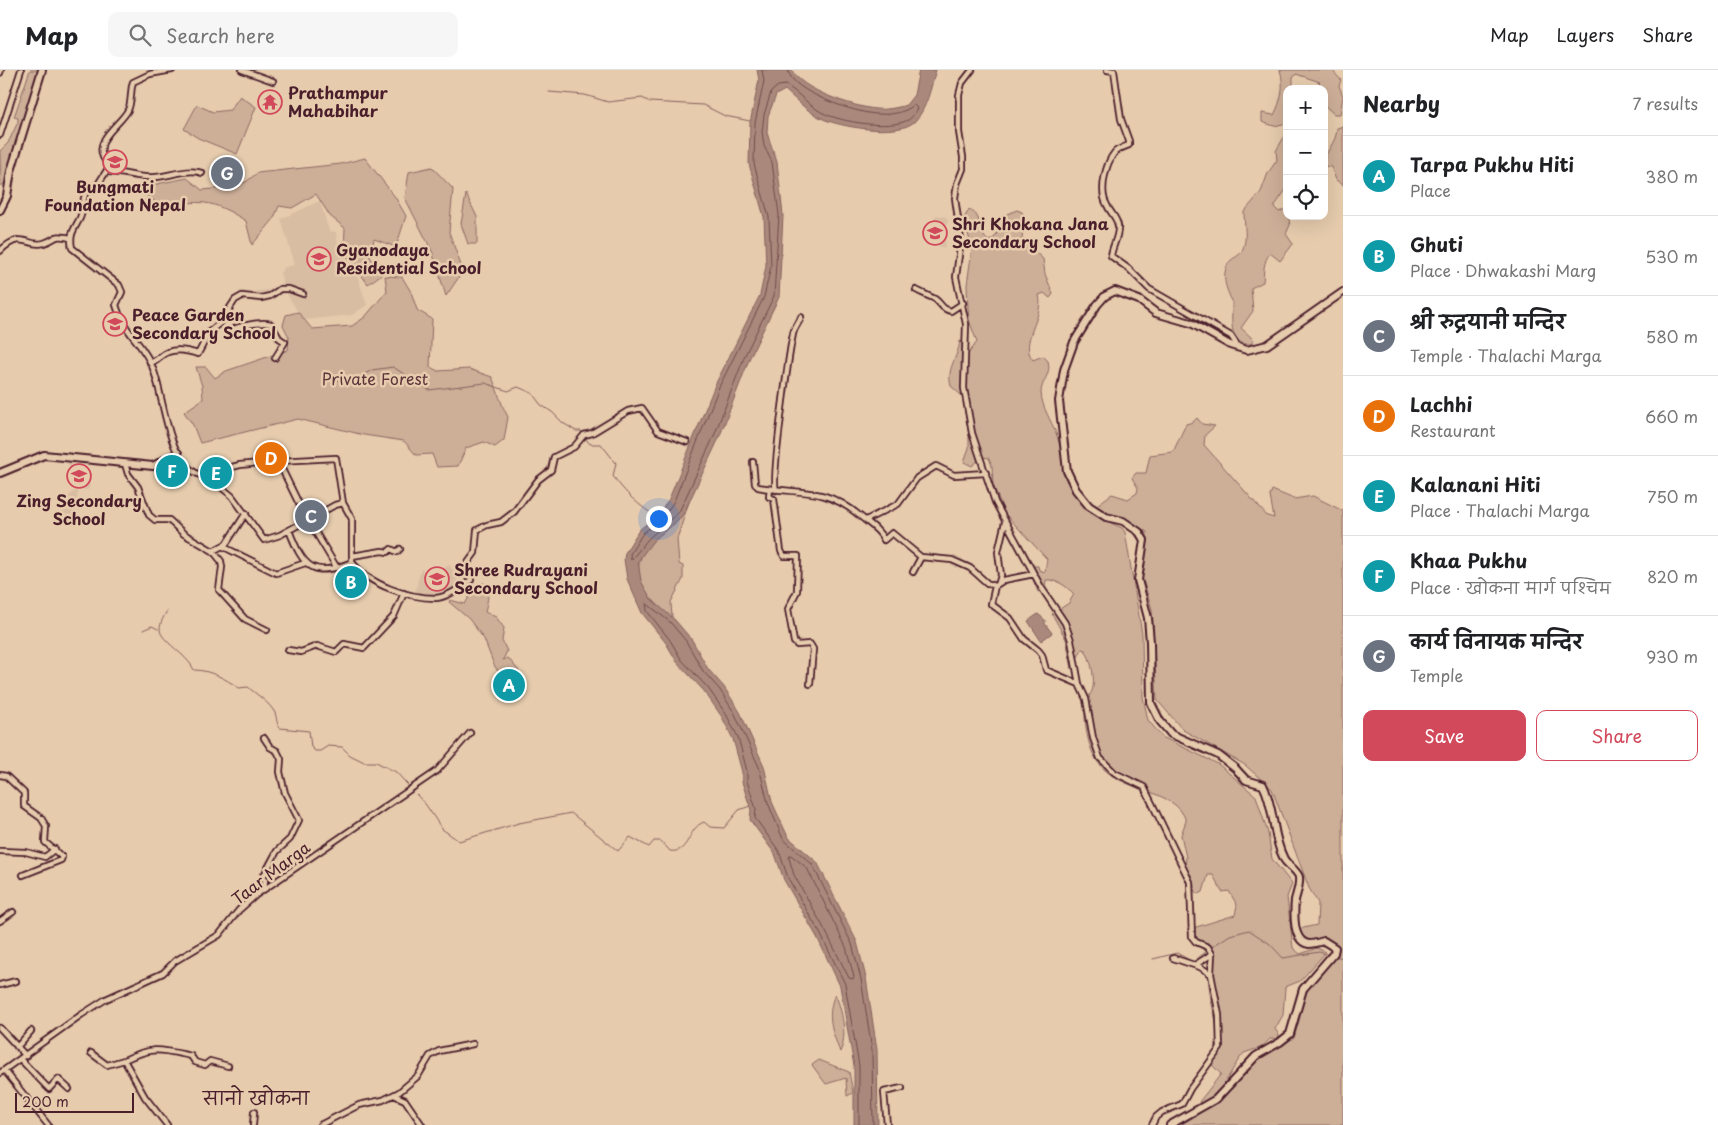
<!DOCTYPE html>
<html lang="en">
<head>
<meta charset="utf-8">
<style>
  :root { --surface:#fff; --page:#f6f6f6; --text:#202124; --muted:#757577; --line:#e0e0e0; --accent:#d1495b }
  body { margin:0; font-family:"Playpen Sans","Playpen Sans Deva",sans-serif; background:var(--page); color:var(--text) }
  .controls { position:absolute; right:15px; top:15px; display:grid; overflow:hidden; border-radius:10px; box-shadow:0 5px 20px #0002 }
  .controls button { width:45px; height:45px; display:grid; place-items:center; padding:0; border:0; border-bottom:1px solid var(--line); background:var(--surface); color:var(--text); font:25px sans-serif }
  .scale { position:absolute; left:15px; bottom:12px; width:119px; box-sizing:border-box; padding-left:5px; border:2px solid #4a1f2b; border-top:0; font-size:14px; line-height:18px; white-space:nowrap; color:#4a1f2b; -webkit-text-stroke:4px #e6cbad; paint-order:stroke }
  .you { position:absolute; left:658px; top:448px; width:18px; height:18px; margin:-12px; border:4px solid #fff; border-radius:50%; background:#1a73e8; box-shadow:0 0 0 8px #1a73e833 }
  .badge { display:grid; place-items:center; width:32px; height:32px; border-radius:50%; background:var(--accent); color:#fff; font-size:16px; font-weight:700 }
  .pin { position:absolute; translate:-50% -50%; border:2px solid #fff; box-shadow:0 1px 5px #0006 }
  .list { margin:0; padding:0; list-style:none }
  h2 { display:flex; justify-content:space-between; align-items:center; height:65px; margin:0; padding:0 20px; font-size:21px }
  h2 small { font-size:16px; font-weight:400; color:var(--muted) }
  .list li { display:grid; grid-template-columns:32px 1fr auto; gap:15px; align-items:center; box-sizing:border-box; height:80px; padding:0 20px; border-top:1px solid var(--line) }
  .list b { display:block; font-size:19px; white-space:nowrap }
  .list p { margin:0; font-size:16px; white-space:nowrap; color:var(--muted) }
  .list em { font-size:16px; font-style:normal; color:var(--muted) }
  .actions { display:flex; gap:10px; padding:15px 20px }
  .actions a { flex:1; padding:11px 0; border:1px solid var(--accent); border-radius:10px; text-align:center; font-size:18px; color:var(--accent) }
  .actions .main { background:var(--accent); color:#fff }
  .icon { flex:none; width:28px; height:28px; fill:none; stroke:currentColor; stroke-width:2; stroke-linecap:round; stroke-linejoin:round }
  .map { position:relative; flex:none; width:1343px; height:1055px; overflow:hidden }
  header { display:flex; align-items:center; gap:30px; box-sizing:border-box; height:70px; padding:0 25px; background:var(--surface); border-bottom:1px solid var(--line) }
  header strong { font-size:24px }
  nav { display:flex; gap:28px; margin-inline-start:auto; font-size:18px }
  .search { width:350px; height:45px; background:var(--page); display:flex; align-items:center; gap:12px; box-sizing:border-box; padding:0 18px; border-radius:10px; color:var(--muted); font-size:19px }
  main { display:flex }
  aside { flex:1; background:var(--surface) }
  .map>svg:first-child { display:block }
  .built { fill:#d9bda2 }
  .green { fill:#cdaf98; stroke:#8c6762 }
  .water { fill:#aa897c; stroke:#845f5c }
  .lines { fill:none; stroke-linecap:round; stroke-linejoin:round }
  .shore { stroke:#70494b; stroke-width:1 }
  .stream { stroke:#845f5c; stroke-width:1 }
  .street-casing { stroke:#4a1f2b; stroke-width:8 }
  .secondary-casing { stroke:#4a1f2b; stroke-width:10 }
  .street { stroke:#e6cbad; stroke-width:4.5 }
  .secondary { stroke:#e6cbad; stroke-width:6 }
  .labels { text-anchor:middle; stroke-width:5; stroke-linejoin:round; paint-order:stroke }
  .poi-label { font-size:16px; font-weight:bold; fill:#4a1f2b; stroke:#e6cbad; text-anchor:start }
  .park-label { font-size:16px; fill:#5e353b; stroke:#e6cbad }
  .street-label { font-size:16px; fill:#4a1f2b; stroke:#e6cbad }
  .neighbourhood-label { font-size:18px; fill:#4a1f2b; stroke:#e6cbad }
</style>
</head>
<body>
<header>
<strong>Map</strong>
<div class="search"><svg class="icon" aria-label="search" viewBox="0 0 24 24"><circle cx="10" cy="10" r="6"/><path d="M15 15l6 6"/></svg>Search here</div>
<nav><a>Map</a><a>Layers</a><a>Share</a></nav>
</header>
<main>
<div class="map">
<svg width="1343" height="1055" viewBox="0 0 1343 1055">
  <rect width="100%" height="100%" fill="#e6cbad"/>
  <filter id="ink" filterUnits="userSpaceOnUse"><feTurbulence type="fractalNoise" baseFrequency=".02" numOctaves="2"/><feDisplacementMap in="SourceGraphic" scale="10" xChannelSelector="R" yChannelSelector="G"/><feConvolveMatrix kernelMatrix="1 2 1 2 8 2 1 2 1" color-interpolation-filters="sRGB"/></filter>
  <g filter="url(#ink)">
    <path class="built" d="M320 131 329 161 336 162 339 182 358 208 367 235 352 245 303 250 286 223 260 233 241 229 240 220 249 222 269 220 283 213 280 203 285 197 295 195 281 149Z
      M936 145 946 147 948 151 941 166 946 171 944 178 926 171Z
      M83 391 90 417 87 420 79 419 67 392Z
      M76 419 78 422 75 446 71 450 58 437Z
      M450 495 460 516 440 525 415 522 421 499 443 509 448 507 444 498Z"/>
    <path class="green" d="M30 0H42L20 76 7 102 5 113 1 116 0 81 8 73 18 52V48L14 47Z
      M1280 0H1332L1341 10 1339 16 1343 26 1340 44H1334L1324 35V19H1314L1320 12 1296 4 1293 8V19H1287V53L1274 56 1262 52V43L1274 45C1281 32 1285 15 1280 0Z
      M240 26 256 37 237 84 198 68 184 59 197 35 213 42 230 40Z
      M1343 56V115L1336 110 1331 97 1324 96C1324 79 1336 76 1337 58Z
      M1287 62V118L1274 137 1279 142 1287 138 1290 155 1286 164 1293 174 1280 191 1270 183C1263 192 1264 201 1263 212L1251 218 1253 241 1241 258 1254 270 1251 274C1226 276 1233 246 1232 231 1226 219 1220 204 1230 191 1234 187 1240 186 1242 181 1248 169 1244 155 1244 142L1261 122 1268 103 1277 90 1276 81Z
      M365 88 395 127 406 146 396 177 374 169 370 187 382 204 368 214 344 182 345 158 330 146 316 124 292 138 279 136 273 150 252 175 246 151C209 128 203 131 161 136L146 125 152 115 187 108 202 120 225 118 246 112 257 103 341 94Z
      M432 97 453 119 449 162 463 201 446 226 432 181 405 128 409 102Z
      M466 124 477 147V174H468L461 154Z
      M969 140C984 145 977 164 989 171L995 167 1007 144 1017 140 1022 142 1024 147 1022 170 1043 189 1045 204 1053 224 1050 228 1044 223 1039 225C1045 247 1018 272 1033 290L1043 286 1048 291C1052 304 1041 311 1041 323 1042 338 1051 350 1056 363 1074 416 1062 432 1122 458L1125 462 1142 564 1143 627 1148 650 1162 667 1218 694 1256 726 1268 763 1272 789 1292 814 1287 827 1293 878 1300 884 1317 878 1326 882 1300 911 1285 917 1283 945 1275 959 1279 965 1278 969H1270L1262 977 1244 983C1229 1000 1225 1023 1202 1034L1199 1032 1221 1004 1209 992C1226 963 1211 944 1209 915 1208 904 1212 895 1210 884L1193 872 1190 859 1235 845 1237 835 1229 821 1222 822 1213 805H1208L1203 822 1199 824 1195 822 1192 806 1185 798 1186 787 1181 765 1186 751C1176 717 1119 724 1097 691 1087 676 1084 651 1085 635 1085 629 1090 626 1092 621 1096 611 1091 588 1085 580L1082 579 1072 599 1066 569 1052 544 1069 533 1074 524C1066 516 1057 509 1046 510L1045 518 1038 522 1029 499 1032 496H1038L1039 500 1045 502 1047 489 1005 444 993 415 992 396 989 388 982 387 972 396 964 392 969 378V365L962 326 951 316C946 298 958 288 960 271L962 272 963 286 966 287 977 272 969 250 968 238 967 215 972 179 964 148Z
      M385 206 402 207 411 222 417 240 432 249 430 297 438 301 469 299 492 307C498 321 501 335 508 347L504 370 495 377 484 372 466 378 458 396 437 397 432 384 416 385 404 371 364 365 298 349 200 373 193 355 184 342 203 329 202 316 196 297H206L215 308 226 301 288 280 289 267 283 255 286 245 298 242 312 259 352 256 365 247 387 221Z
      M1197 348 1202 354 1215 356 1205 365 1204 375 1267 446 1274 448 1270 426 1272 420 1294 429 1313 426 1343 441V1055H1181L1222 1028 1243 1002 1257 989 1294 968 1300 947 1301 929 1338 881C1327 859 1317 875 1302 868L1299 859 1317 855 1318 833 1309 818 1272 719 1245 695 1183 660 1157 630 1152 539 1142 507 1147 462 1129 450 1100 441 1094 437 1112 424 1128 429 1137 423 1138 418 1132 408 1136 403H1146L1150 385 1173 382 1186 354 1193 352Z
      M692 422 677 469 679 494 683 496V509L671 532 672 548C647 527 623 501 652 472 661 462 676 456 683 444 688 437 690 430 692 422Z
      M484 513C491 523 487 531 485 542L496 547 504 558 502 571 507 581 503 590 508 588 519 601 509 618 494 595 484 569 469 549 449 532 450 530 465 534 476 515Z
      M835 924C842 939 848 966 840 982 832 961 826 946 835 924Z
      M819 990 849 1002 853 1023 847 1026 846 1008 826 1014 812 995Z"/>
    <path class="water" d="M757 0H792C801 20 854 37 876 39 885 40 897 38 906 35L914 25 919 0H936C931 16 927 40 914 52 897 67 839 57 821 48 807 41 796 30 785 20L776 25 768 46 767 63 777 92 783 145 779 227 750 287 719 368 683 445 653 471 638 491 641 511 651 529 675 550 692 570 708 599 724 617 740 642 764 696 772 732 788 767 817 792 857 872 866 908 877 980 878 1055H854V996L840 916 817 867 784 810 775 784 750 750 751 740 742 712V702L733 669 722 647 704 621 677 592 666 573 642 543 627 509 624 489 625 483 639 460 659 444 669 429 715 315 760 225 766 196 764 147 749 94 750 53 759 10Z
      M175 387 183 400 167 410 159 398Z
      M1038 544 1045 550V554L1052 563 1041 571 1028 551Z"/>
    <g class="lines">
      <path class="shore" d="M762 0 764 11 755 53 754 94 769 147 771 196 764 227 719 317 674 431 663 448 643 463 630 484 631 490 649 468 679 442 714 366 745 285 774 226 779 145 772 92 764 76 762 62 764 45 771 22 778 16 786 15C799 23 809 36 823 43 841 52 889 60 908 50 912 48 915 43 917 38L914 35C904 43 891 45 878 44 858 44 790 22 788 0
        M791 785 807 798 846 877 854 907 853 909 849 908 826 862 794 805 789 788Z
        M859 1055V996L845 914 821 865 788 808 779 781 755 748 756 739 747 711V701L738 667 726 644 708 618 681 589 670 570 647 541 646 533 670 552 686 571 703 601 720 620 735 644 759 697 768 733 783 769 812 794 852 874 861 909 872 980 873 1055"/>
      <path class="stream" d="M549 22 585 25 608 32 642 28 650 32 703 35 725 46 750 51
        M333 311 356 309 372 300 393 297 429 320 485 313 508 321 518 317 532 323 541 335 552 342 563 353 576 361H581L582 364
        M584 367 590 374H601L616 393 613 406C625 423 639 436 657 447
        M167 541C164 546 160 553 160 559 160 571 187 584 194 600 210 600 226 609 239 618L248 617C257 625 269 632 275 643 277 648 276 653 280 658L309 661 311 677 315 681H320L328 676 342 677 350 685 364 692H376L396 702 426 735 442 759 459 771 519 753 571 743 618 781 630 767 649 777 654 771H661L670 781C690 784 687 758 704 752L710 757 724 758 739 740 750 736
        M143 560 152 556 158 559
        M1210 878 1230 865 1249 860 1270 874 1283 888 1319 882 1330 885
        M1334 886 1343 888
        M1153 889 1177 883 1193 892 1207 881"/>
      <g class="street-casing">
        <path id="street" d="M172 0 150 4 133 12C130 21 132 32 128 40 121 54 95 68 103 87 105 90 107 94 109 97L95 119 87 121C81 130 84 139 80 148 74 160 69 164 72 178L119 215 122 222 116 235C123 261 143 274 152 296 165 326 165 391 200 405L240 395 278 391 301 438 337 498
          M242 0 273 11
          M972 0 962 13 959 25V62L963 87V99L957 114 955 128 961 170 956 207 966 254 964 318 972 363 995 432 1041 517 1065 553 1071 570 1079 614 1086 629 1093 668 1100 688 1115 703 1144 717 1190 812 1192 867 1196 872 1208 877 1212 884 1211 904 1219 945 1220 978 1190 1019 1182 1034 1162 1042 1156 1047 1152 1055
          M1107 0 1114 1 1121 49 1129 71V75C1124 77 1118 79 1115 82 1105 94 1099 122 1107 135 1110 143 1117 147 1118 156 1119 167 1112 176 1111 186L1129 199 1149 219 1231 266 1239 278
          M0 3 1 0
          M0 65 21 0
          M106 102C122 101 140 109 156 107 169 106 190 98 202 103
          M0 181C23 159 27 178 44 173 58 169 52 164 70 168
          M916 220C922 223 929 226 935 229 942 234 941 239 951 241L963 233
          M228 262C237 256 261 251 271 254L279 268 285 272 275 288
          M150 293C157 291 161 284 168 282 178 278 189 281 198 284L210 261 220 253 235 230 242 226 261 228 270 226 280 219H289L303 224
          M278 391 336 388 343 433 352 449V492
          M753 392 755 414 758 417C800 425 823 415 860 446 868 453 879 459 884 470L892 463 921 487 952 490 970 498 987 513 995 516 1004 510 1034 504
          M125 394 128 404 138 417 149 445 155 450H169L184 464 213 481 221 491 222 497 219 520 245 549 267 560
          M205 404 232 426 264 470 280 465 335 435 343 433
          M770 419 769 427 774 429 781 481 784 486H798L797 521 788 539 794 572 797 575 810 574 813 579 810 614
          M776 420C771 409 789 284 793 264 794 257 799 254 801 247
          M866 450 898 434 917 408 936 396 954 405 986 403
          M289 460C303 497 313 509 352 492 369 515 408 528 436 528 447 527 462 517 471 510L467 494 475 483 477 460 487 455 501 452 514 442 538 410 551 400 554 387 574 377 584 365 592 363 628 341 642 338 658 361 687 372
          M224 477 276 503 305 493
          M213 481 226 474 246 443
          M352 486 382 481 388 482 391 479 397 482 400 479
          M913 502 921 487
          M999 512 1001 505 998 482 1005 452
          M995 516 991 534 1010 548 1024 569 1038 580 1042 585 1046 600 1079 614
          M288 580 301 582 317 576 336 582 344 574 364 578 394 546 404 523
          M264 668 270 677 277 681 281 689 280 702 285 723 299 750 290 769 277 781 263 807 265 810 264 819
          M0 705 6 706 24 723V736L41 748 46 756 45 772 62 787 61 790 23 805
          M0 781 26 782 45 787 55 779
          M0 851 13 842
          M1173 888 1200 897 1211 904
          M1195 895 1212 884
          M0 915 16 911
          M0 958 26 986
          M17 977 31 961
          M91 983 107 995 124 990
          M21 990 49 1019 58 1009 69 1019
          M5 1001 48 1055
          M0 1003 81 945 106 929 163 903 175 891 219 865 239 840 256 825 437 701 470 663
          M394 1025 405 1030 422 1055
          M167 1055 145 1027 124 990C153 976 160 979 191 986L195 992 205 995 210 991 228 996
          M253 1055 254 1042
          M320 1055 359 1035 383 1030 399 1022 418 1006 430 986 439 981 473 974
          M887 1055 884 1022 902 1018"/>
      </g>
      <g class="secondary-casing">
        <path id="secondary" d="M0 140 7 126 11 101 42 0
          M0 403 44 385 153 396 178 383
          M1170 1055 1216 1029 1256 986 1280 972 1290 964 1303 919 1334 883 1335 878 1324 871C1320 872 1314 874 1309 874 1292 872 1294 842 1295 830 1297 822 1300 815 1299 807 1297 800 1288 796 1284 789 1272 767 1275 738 1263 715L1246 710 1235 698 1218 685 1171 664 1160 651 1151 633 1150 572 1148 548 1138 510 1144 470 1139 462 1123 451 1106 447 1089 436 1076 420 1067 401 1059 331 1064 300 1074 272 1097 235 1105 226 1115 221 1139 230 1156 243 1191 253 1230 275 1247 280 1267 275 1343 222"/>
      </g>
      <use href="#street" class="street"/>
      <use href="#secondary" class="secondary"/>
    </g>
  </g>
  <defs>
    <g id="temple-ring" transform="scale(1.25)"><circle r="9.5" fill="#e6cbad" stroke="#d1495b" stroke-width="1.5"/><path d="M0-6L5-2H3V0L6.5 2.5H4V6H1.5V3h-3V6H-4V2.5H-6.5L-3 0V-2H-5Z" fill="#d1495b"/></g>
    <g id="school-ring" transform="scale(1.25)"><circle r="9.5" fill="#e6cbad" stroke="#d1495b" stroke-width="1.5"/><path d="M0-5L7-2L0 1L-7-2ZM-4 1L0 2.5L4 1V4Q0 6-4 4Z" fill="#d1495b"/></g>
  </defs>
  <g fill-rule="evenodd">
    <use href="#temple-ring" x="270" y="32"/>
    <use href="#school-ring" x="115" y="92"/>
    <use href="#school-ring" x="935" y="163"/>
    <use href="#school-ring" x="319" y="189"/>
    <use href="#school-ring" x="115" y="254"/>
    <use href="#school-ring" x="79" y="406"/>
    <use href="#school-ring" x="437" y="509"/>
  </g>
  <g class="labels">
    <g class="poi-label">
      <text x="288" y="29">Prathampur<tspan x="288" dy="18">Mahabihar</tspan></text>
      <text x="115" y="123" text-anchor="middle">Bungmati<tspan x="115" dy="18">Foundation Nepal</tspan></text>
      <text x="952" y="160">Shri Khokana Jana<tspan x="952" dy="18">Secondary School</tspan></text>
      <text x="336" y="186">Gyanodaya<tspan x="336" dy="18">Residential School</tspan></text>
      <text x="132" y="251">Peace Garden<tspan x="132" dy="18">Secondary School</tspan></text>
      <text x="79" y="437" text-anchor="middle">Zing Secondary<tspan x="79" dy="18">School</tspan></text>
      <text x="454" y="506">Shree Rudrayani<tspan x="454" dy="18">Secondary School</tspan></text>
    </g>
    <g class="park-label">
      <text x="375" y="315">Private Forest</text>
    </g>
    <g class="street-label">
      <text transform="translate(271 803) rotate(-37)" y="6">Taar Marga</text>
    </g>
    <g class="neighbourhood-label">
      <text x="256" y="1035">सानो खोकना</text>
    </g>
  </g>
</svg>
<div class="controls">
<button>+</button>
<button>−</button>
<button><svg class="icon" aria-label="locate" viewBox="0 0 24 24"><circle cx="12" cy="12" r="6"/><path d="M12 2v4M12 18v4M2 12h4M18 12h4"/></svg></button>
</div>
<div class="scale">200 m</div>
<div class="you"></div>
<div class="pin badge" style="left:509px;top:615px;background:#0f9aa8">A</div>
<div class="pin badge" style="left:351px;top:512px;background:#0f9aa8">B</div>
<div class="pin badge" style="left:311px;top:446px;background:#6b7280">C</div>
<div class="pin badge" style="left:271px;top:388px;background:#e8710a">D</div>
<div class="pin badge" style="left:216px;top:403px;background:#0f9aa8">E</div>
<div class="pin badge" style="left:172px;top:401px;background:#0f9aa8">F</div>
<div class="pin badge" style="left:227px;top:103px;background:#6b7280">G</div>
</div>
<aside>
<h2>Nearby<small>7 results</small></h2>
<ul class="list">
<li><span class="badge" style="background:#0f9aa8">A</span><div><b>Tarpa Pukhu Hiti</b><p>Place</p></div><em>380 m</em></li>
<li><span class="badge" style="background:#0f9aa8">B</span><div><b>Ghuti</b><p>Place · Dhwakashi Marg</p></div><em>530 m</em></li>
<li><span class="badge" style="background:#6b7280">C</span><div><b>श्री रुद्रयानी मन्दिर</b><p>Temple · Thalachi Marga</p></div><em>580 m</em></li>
<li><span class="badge" style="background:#e8710a">D</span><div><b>Lachhi</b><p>Restaurant</p></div><em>660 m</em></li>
<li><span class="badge" style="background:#0f9aa8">E</span><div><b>Kalanani Hiti</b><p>Place · Thalachi Marga</p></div><em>750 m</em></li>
<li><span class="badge" style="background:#0f9aa8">F</span><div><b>Khaa Pukhu</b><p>Place · खोकना मार्ग पश्चिम</p></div><em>820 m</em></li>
<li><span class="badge" style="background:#6b7280">G</span><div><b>कार्य विनायक मन्दिर</b><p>Temple</p></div><em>930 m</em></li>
</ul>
<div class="actions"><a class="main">Save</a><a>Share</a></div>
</aside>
</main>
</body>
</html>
